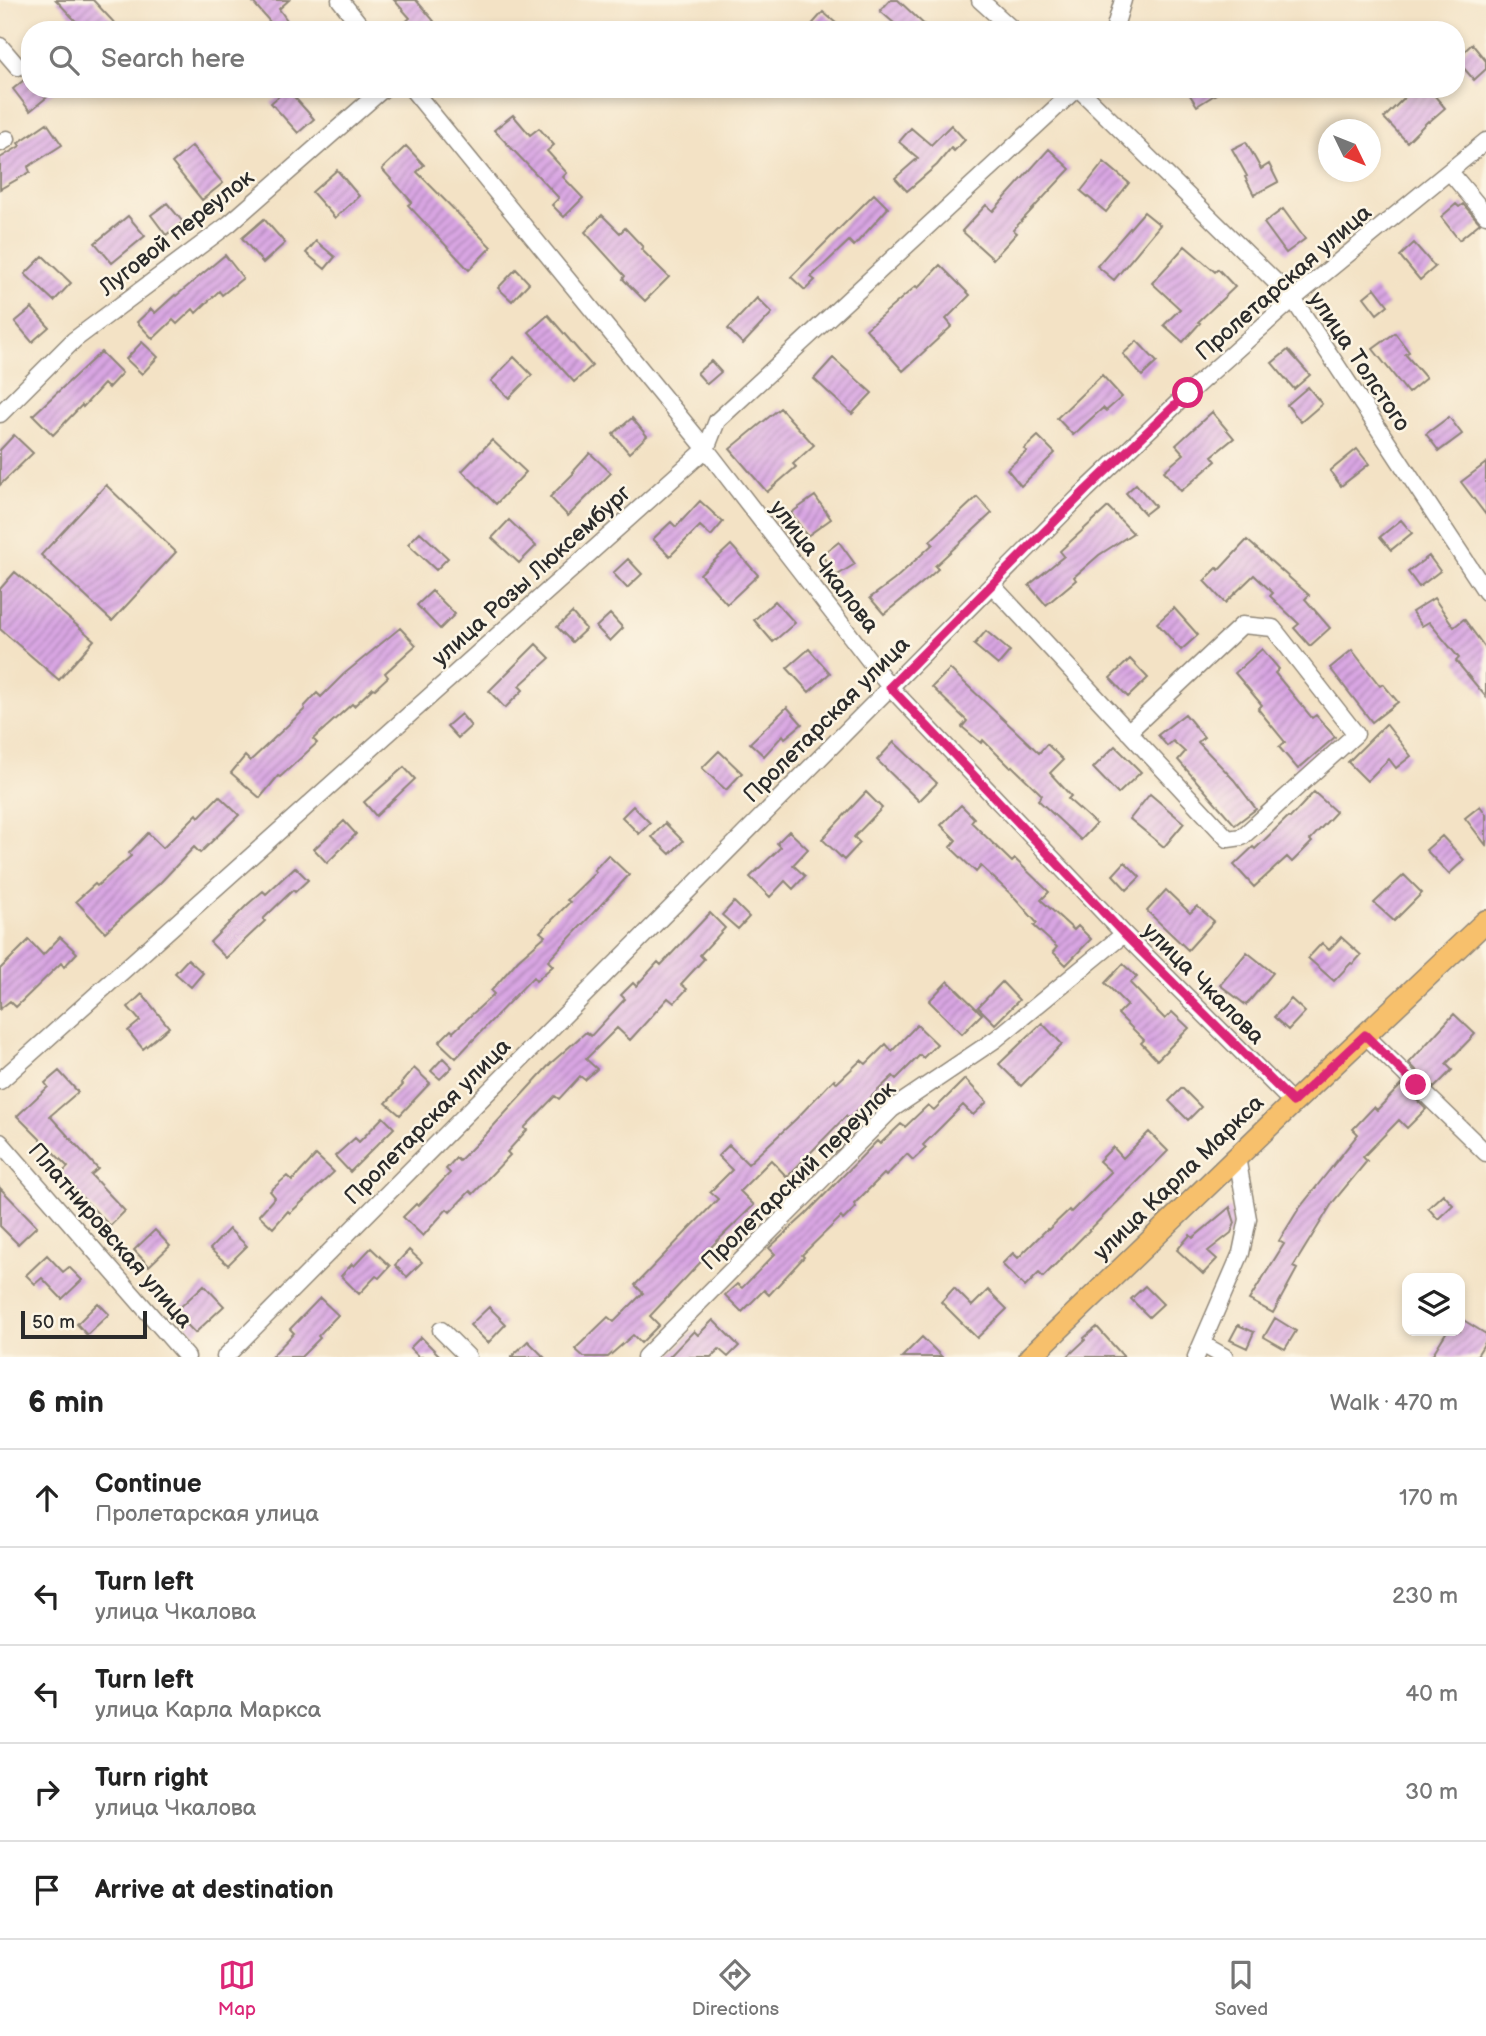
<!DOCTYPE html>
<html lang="en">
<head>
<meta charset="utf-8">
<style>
  :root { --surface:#fff; --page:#f2f2f2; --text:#222; --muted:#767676; --line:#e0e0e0; --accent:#db2777 }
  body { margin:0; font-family:"Balsamiq Sans",sans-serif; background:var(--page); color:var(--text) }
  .controls { position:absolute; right:21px; bottom:21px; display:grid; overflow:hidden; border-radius:14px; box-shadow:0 4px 10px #0003 }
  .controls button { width:63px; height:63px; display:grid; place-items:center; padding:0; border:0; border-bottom:2px solid var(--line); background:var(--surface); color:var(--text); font:35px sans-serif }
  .compass { position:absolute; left:1318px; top:119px; width:63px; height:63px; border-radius:50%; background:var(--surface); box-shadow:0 4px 10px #0003; rotate:133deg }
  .scale { position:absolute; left:21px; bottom:18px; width:126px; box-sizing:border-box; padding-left:7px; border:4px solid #2b2b2b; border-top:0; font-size:19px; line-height:24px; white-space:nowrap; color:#2b2b2b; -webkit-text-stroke:5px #fcf5e5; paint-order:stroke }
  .stop { position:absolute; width:21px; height:21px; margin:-16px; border:5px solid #db2777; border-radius:50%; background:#fff }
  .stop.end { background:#db2777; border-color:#fff; box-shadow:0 2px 7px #0008 }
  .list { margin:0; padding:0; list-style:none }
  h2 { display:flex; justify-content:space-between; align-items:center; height:91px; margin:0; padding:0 28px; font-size:30px }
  h2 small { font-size:23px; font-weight:400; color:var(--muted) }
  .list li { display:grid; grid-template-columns:46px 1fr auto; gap:21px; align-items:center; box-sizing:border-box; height:98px; padding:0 28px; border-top:2px solid var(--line) }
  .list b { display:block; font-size:26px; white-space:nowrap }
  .list p { margin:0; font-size:23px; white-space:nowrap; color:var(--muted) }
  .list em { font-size:23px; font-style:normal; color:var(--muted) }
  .icon { flex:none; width:38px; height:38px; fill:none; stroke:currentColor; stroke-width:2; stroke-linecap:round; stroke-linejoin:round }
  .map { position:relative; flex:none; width:1486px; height:1357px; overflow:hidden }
  .search { position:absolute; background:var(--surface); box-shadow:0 4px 10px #0003; left:21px; right:21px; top:21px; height:77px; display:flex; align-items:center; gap:18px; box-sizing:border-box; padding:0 24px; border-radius:28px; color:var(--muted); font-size:26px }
  .sheet { height:581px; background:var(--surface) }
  nav { display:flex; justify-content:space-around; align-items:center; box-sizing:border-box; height:98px; border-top:2px solid var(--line); background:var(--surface); font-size:19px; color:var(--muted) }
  nav a { display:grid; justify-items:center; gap:4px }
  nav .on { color:var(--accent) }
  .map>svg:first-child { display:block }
  .building { fill:url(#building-hatch) }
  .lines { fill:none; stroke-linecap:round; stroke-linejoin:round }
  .minor-casing { stroke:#8f8678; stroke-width:19 }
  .major-casing { stroke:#8f8678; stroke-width:24 }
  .minor { stroke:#fff; stroke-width:16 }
  .major { stroke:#f7c06c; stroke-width:21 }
  .route { stroke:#db2777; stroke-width:9 }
  .labels { text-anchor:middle; stroke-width:5; stroke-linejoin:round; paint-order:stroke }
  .street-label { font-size:23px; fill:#2b2b2b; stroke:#fcf5e5 }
</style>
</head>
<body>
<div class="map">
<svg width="1486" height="1357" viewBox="0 0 1486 1357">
  <defs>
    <pattern id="building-hatch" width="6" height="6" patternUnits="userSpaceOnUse" patternTransform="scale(1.75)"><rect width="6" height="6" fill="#d9a6e3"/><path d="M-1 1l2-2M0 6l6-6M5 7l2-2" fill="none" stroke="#b087b8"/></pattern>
  </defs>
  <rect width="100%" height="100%" fill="#fcf5e5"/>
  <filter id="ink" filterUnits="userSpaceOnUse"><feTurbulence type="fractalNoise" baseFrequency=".0143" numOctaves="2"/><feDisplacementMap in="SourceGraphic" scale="14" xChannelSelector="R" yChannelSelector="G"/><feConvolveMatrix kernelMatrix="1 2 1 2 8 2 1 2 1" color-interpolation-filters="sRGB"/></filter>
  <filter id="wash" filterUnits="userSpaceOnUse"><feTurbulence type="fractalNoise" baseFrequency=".00686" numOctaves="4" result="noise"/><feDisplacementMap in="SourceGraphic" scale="28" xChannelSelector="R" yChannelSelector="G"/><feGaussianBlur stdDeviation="1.57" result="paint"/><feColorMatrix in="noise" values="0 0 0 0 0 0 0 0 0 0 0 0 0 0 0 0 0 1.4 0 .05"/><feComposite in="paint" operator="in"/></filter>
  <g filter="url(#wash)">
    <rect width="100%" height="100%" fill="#f3e2c5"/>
    <g id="blocks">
      <path class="building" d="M56 0H93L121 30H84Z
        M251 0H289L279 9 294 30H277Z
        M394 0H416L434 21 423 30H396L410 18Z
        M890 0H898L930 30H902L880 11Z
        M823 12 844 30H807Z
        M1472 44 1486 61V69L1474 80 1456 59Z
        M30 75V89H57L30 111 13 89Z
        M287 89 314 119 298 133 271 103Z
        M1186 89H1224L1197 106Z
        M1413 89H1429L1445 108 1429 122 1428 121 1407 142 1384 118Z
        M513 115 530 135 539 128 554 145 547 151 567 173 563 177 583 198 564 217 552 205 559 198 494 130Z
        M47 123 62 145 28 167 30 172 0 189V158L20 146 18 143Z
        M951 125 965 140 954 151 951 148 937 165 907 191 895 178 918 158 899 142 911 128 931 145Z
        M1246 142 1261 169 1269 164 1278 182 1254 195 1245 177 1247 176 1232 149Z
        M192 146 223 183 202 200 172 163Z
        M406 146 424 165 417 172 491 247 469 270 408 205 412 202 382 169Z
        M1049 149 1070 169 1013 230 1017 233 993 259 962 231 986 205 993 211Z
        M1104 162 1129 183 1106 212 1081 191Z
        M337 170 359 196 335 218 312 192Z
        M874 194 888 208 854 246 849 241 811 277 815 280 805 290 791 277Z
        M167 203 183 222 166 235 151 215Z
        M1456 204 1459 207 1463 204 1480 223 1459 240 1441 217Z
        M1283 209 1305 239 1286 253 1264 223Z
        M1144 212 1160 225 1114 280 1097 266Z
        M602 215 620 233 625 228 643 247 641 249 669 277 645 301 623 279 625 276 585 232Z
        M128 216 145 236 112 263 95 243Z
        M264 219 285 243 263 263 242 238Z
        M316 241 335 257 325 269 306 253Z
        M1414 243 1435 267 1420 280 1400 256Z
        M1185 246 1215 272 1218 269 1235 287 1198 322 1200 323 1183 342 1164 325 1180 309 1152 283Z
        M225 255 243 278 222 295 219 291 196 313 193 309 177 324 173 320 153 339 137 322 151 309 155 313 175 295 176 296Z
        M43 256 71 283 54 301 25 274Z
        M940 265 970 295 946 319 952 326 903 371 866 329 916 286 918 288Z
        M516 269 529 283 512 301 498 288Z
        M1375 288 1388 305 1377 314 1364 297Z
        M757 298 772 313 743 344 728 329Z
        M32 308 49 327 32 342 15 322Z
        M548 315 592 366 574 382 529 332Z
        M1395 333 1409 352 1405 354 1426 378 1408 393 1373 349Z
        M1137 341 1157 362 1142 376 1123 354Z
        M142 342 158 357 142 374 126 359Z
        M1288 350 1310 375 1294 389 1272 363Z
        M101 352 122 373 108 388 104 384 83 407 82 405 53 435 33 415Z
        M514 357 532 375 509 398 491 381Z
        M833 358 872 393 852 414 814 379Z
        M711 361 721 372 707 384 697 373Z
        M1102 375 1122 397 1106 411 1103 408 1073 435 1057 418Z
        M1308 387 1322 404 1301 422 1287 405Z
        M780 408 814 445 793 464 796 467 767 492 730 449Z
        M1212 412 1234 438 1212 456 1216 461 1181 491 1164 471 1184 454 1176 445Z
        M1449 417 1462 434 1439 451 1426 434Z
        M632 418 647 436 629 453 613 434Z
        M14 435 33 453 0 485V450Z
        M1038 436 1055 453 1021 486 1007 469 1027 451 1024 449Z
        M492 440 526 472 496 504 462 471Z
        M1357 449 1369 464 1341 486 1330 471Z
        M590 453 611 473 568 516 550 497 574 473 573 472Z
        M1486 463V515L1461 482Z
        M1136 484 1155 506 1145 514 1126 493Z
        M106 485 176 552 112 621 41 555Z
        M815 496 831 519 807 536 791 513Z
        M977 497 992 513 935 566 938 569 928 578 884 614 870 598 894 580 933 544 930 541Z
        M700 501 723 522 711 536 700 526 670 556 653 539 671 522 676 527Z
        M1108 507 1133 533 1099 555 1074 577 1076 580 1046 605 1029 585 1064 556 1060 551Z
        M509 520 536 546 519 563 492 538Z
        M1401 520 1412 533 1391 550 1380 537Z
        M420 532 448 558 436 570 408 544Z
        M1247 540 1309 595 1305 599 1330 628 1310 646 1294 628 1299 624 1270 596 1273 593 1254 575 1225 603 1204 581 1217 568 1219 570Z
        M839 542 855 564 836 576 822 555Z
        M731 545 758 575 727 604 700 574Z
        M1429 556 1440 571 1419 587 1408 572Z
        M628 559 642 574 627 588 613 573Z
        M15 572 94 640 59 680 0 629V589Z
        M432 591 455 614 440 629 417 605Z
        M1434 598 1454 627 1464 619 1486 649V697L1456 661 1459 658 1429 622 1422 626 1412 612Z
        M775 601 795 623 773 642 754 620Z
        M1174 608 1198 635 1181 650 1157 623Z
        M572 613 586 629 572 642 557 627Z
        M610 614 623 628 610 641 596 627Z
        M400 628 416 645 385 673 388 677 375 689 373 688 354 706 352 704 313 739 317 743 280 777 278 776 260 798 231 773 245 756 250 761 305 709 304 707 317 693 321 697 344 674Z
        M986 631 1010 651 998 665 974 645Z
        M536 644 550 658 519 686 523 690 505 708 489 691Z
        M809 649 830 673 809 692 787 668Z
        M1262 649 1279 669 1275 673 1312 718 1316 715 1335 737 1298 769 1279 747 1285 742 1258 709 1262 705 1235 673Z
        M1352 650 1380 686 1383 684 1398 702 1372 722 1330 668Z
        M1130 659 1148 678 1128 697 1110 678Z
        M950 669 1039 753 1047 744 1063 760 1050 773 1071 796 1068 799 1096 824 1081 840 1038 800 1042 795 1012 766 1010 767 983 740 981 743 962 727 967 721 932 687Z
        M787 707 802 724 785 738 783 735 764 756 750 743Z
        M461 714 471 726 458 738 447 726Z
        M1185 714 1204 737 1198 742 1234 780 1256 809 1235 825 1178 760 1185 752 1173 741 1167 746 1158 735Z
        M1386 724 1411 756 1396 768 1389 759 1367 781 1348 762Z
        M894 742 937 783 919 801 877 760Z
        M1115 746 1141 772 1118 794 1093 768Z
        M719 751 742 773 726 790 702 768Z
        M404 767 415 779 376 816 364 802Z
        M866 792 882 808 854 837 860 843 844 860 822 839Z
        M1314 792 1336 812 1310 840 1312 842 1292 862 1287 857 1254 887 1234 865 1253 847 1255 849 1288 817 1290 818Z
        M1150 794 1184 823 1164 847 1130 819Z
        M219 796 239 815 200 853 194 847 160 883 105 932 76 901 95 884 97 886 131 856 129 853 148 833 163 848 197 814 199 817Z
        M961 805 974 818 971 822 1012 862 1015 859 1049 892 1041 900 1074 930 1078 926 1091 939 1066 965 1053 952 1057 947 1034 926 1037 923 1016 899 981 866 976 872 950 847 956 840 941 825Z
        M633 806 650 823 639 834 622 817Z
        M1480 806 1486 814V845L1465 818Z
        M344 821 356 834 327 863 314 849Z
        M665 823 683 841 670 854 652 837Z
        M789 831 808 849 793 865 805 876 793 889 785 881 770 897 750 877 781 847 777 843Z
        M1442 836 1464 860 1449 874 1426 850Z
        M608 855 629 875 548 961 553 966 536 981 533 977 456 1058 439 1042 451 1030 453 1032 494 994 491 991 518 960 545 936 540 932 570 902 567 900 596 872 594 870Z
        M1125 862 1140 877 1127 890 1113 875Z
        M295 867 308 880 295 892 293 890 263 919 265 921 226 958 210 942 248 904 263 891 266 894Z
        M1404 875 1422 893 1394 921 1374 903Z
        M1166 890 1190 913 1197 906 1214 921 1188 950 1147 911Z
        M734 902 749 917 738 929 722 915Z
        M710 913 725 928 700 955 704 959 681 984 687 989 674 1003 668 998 630 1040 617 1028 586 1059 597 1069 585 1080 580 1076 559 1099 555 1096 524 1128 527 1130 507 1152 510 1155 473 1194 470 1191 450 1212 447 1209 423 1236 403 1217 416 1204 418 1206 450 1173 446 1169 456 1158 459 1161 487 1133 551 1063 586 1032 591 1036 625 999 621 995 633 983 636 986 658 962 661 965Z
        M60 937 77 953 64 967 61 963 16 1007 10 1001 0 1009V969L29 940 43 955Z
        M1341 937 1361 955 1353 964 1351 963 1334 981 1308 958 1322 943 1329 950Z
        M1247 952 1273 973 1246 1005 1220 985Z
        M188 959 203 973 191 987 175 973Z
        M1123 964 1137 977 1130 983 1165 1019 1172 1012 1189 1028 1157 1060 1141 1043 1144 1040 1118 1014 1127 1005 1105 983Z
        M948 981 982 1014 962 1034 929 1001Z
        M1002 982 1019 1000 995 1024 978 1007Z
        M142 994 169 1027 143 1049 128 1031 140 1021 128 1007Z
        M1291 999 1305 1012 1288 1030 1274 1017Z
        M1454 1014 1475 1034 1446 1064 1452 1070 1434 1088 1409 1063Z
        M1042 1023 1062 1044 1021 1086 999 1064Z
        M917 1025 937 1044 923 1058 920 1055 896 1079 893 1076 848 1119 846 1116 787 1177 771 1160 740 1191 754 1205 710 1248 712 1250 650 1316 659 1325 641 1343 633 1335 608 1357H584L575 1349 608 1317 614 1322 643 1293 635 1285 718 1199 710 1192 732 1170 718 1156 729 1145 748 1164 796 1119 834 1079 837 1083 861 1060 866 1064 886 1044 892 1051Z
        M443 1058 452 1067 440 1079 431 1071Z
        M414 1068 430 1083 400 1115 386 1103 403 1085 401 1083Z
        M59 1071 78 1092 50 1116 98 1169 91 1175 125 1211 110 1226 60 1175 68 1167 17 1116 48 1087 45 1083Z
        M965 1079 987 1102 973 1115 963 1105 923 1145 926 1148 913 1160 907 1154 886 1176 884 1174 854 1204 856 1207 843 1220 841 1217 802 1255 804 1257 769 1295 764 1290 742 1312 725 1295 737 1284 742 1288 775 1254 769 1248 806 1214 877 1141 880 1144 901 1124 905 1127 928 1105 934 1110Z
        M1401 1085 1426 1109 1407 1128 1399 1120 1363 1157 1367 1161 1333 1202 1293 1267 1297 1269 1273 1313 1249 1300 1284 1244 1279 1241 1298 1210 1358 1134 1353 1129 1374 1107 1377 1110Z
        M1182 1088 1201 1107 1188 1120 1169 1101Z
        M383 1117 394 1128 350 1172 335 1156 355 1138 359 1142Z
        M1149 1132 1168 1151 1043 1277 1039 1273 1025 1287 1002 1264 1013 1253 1018 1258 1047 1229 1048 1230 1069 1210 1071 1212 1111 1172 1099 1161 1113 1147 1123 1158Z
        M316 1155 334 1172 290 1213 288 1211 273 1228 259 1215 275 1197 270 1191 287 1176 292 1181Z
        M0 1188 37 1226 18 1244 0 1226Z
        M1443 1194 1453 1205 1438 1219 1428 1208Z
        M1230 1207 1235 1223 1231 1233 1208 1251 1217 1259 1203 1274 1177 1250 1190 1235 1193 1238Z
        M229 1229 247 1246 228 1265 210 1249Z
        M155 1230 170 1246 149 1266 134 1250Z
        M371 1248 390 1266 379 1278 376 1276 359 1294 341 1276 352 1264 354 1266Z
        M409 1250 422 1262 407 1277 395 1265Z
        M47 1255 63 1272 69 1267 82 1280 62 1299 42 1278 35 1284 26 1275Z
        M204 1285 224 1306 195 1333 175 1312Z
        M1145 1286 1163 1304 1149 1317 1131 1299Z
        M954 1288 972 1306 988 1290 1007 1309 977 1338 941 1302Z
        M320 1298 338 1315 318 1336 320 1338 301 1357H271L294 1333 290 1329Z
        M98 1303 109 1314 87 1335 77 1324Z
        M489 1307 506 1324 488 1343 470 1325Z
        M1275 1318 1296 1331 1285 1349 1264 1337Z
        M1460 1318 1486 1334V1341L1476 1357H1431L1447 1331H1460Z
        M713 1320 739 1346 728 1357 719 1349 711 1357H669L694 1331 698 1335Z
        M1238 1325 1254 1332 1247 1348 1230 1340Z
        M1097 1327 1124 1357H1067L1085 1340 1084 1338Z
        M421 1337 441 1357H419L410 1348Z
        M922 1337 942 1357H902Z
        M528 1341 544 1357H511Z"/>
    </g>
  </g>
  <g filter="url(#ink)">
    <use href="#blocks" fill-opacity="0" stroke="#8f8678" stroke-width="2"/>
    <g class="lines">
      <g class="minor-casing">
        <path id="minor" d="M340 0 364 30
          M980 0 1013 30
          M1114 30 1123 0
          M0 46 18 67
          M412 89 706 449 890 687 1124 934 1293 1103
          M1079 89 1293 299 1486 592
          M0 143 7 139
          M1450 172 1486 215
          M0 414 74 340 229 224 383 89
          M992 585 1228 839 1242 837 1356 734 1273 628 1242 625 1128 732
          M1365 1035 1486 1153
          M0 1081 706 449 717 421 1076 89
          M0 1142 187 1357
          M441 1330 468 1357
          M1202 1344 1225 1357
          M225 1357 1086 490 1188 393 1293 299 1486 141
          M645 1357 892 1109 996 1039 1124 934
          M1196 1357 1241 1253 1248 1219 1237 1157"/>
      </g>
      <g class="major-casing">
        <path id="major" d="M1030 1357 1293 1103 1486 921"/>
      </g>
      <use href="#minor" class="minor"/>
      <use href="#major" class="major"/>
    </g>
  </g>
  <g class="lines" filter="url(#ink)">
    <path class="route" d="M1188 393 1086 490 890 687 1124 934 1293 1102 1365 1035 1416 1085"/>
  </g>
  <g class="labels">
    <g class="street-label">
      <text transform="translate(176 232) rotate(-38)" y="8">Луговой переулок</text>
      <text transform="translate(1283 282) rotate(-41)" y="8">Пролетарская улица</text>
      <text transform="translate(1360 361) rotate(56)" y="8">улица Толстого</text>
      <text transform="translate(825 566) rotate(52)" y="8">улица Чкалова</text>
      <text transform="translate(531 575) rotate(-42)" y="8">улица Розы Люксембург</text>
      <text transform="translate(826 719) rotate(-45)" y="8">Пролетарская улица</text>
      <text transform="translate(1204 983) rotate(45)" y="8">улица Чкалова</text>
      <text transform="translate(427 1121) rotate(-45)" y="8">Пролетарская улица</text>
      <text transform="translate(798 1175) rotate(-44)" y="8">Пролетарский переулок</text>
      <text transform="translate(1178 1177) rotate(-44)" y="8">улица Карла Маркса</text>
      <text transform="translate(111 1235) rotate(49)" y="8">Платнировская улица</text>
    </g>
  </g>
</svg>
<div class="controls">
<button><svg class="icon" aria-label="layers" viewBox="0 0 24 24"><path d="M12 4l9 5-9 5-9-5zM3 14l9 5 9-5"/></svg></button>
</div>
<svg class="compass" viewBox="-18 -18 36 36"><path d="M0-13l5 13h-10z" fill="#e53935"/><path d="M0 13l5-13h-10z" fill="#767676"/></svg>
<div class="scale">50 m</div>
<div class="stop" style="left:1188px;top:393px"></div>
<div class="stop end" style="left:1416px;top:1085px"></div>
<div class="search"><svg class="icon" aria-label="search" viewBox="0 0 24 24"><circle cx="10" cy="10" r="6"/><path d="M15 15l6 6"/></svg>Search here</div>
</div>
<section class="sheet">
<h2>6 min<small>Walk · 470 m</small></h2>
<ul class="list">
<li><svg class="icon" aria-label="ahead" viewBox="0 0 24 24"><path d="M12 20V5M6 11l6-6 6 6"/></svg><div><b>Continue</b><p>Пролетарская улица</p></div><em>170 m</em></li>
<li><svg class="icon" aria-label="left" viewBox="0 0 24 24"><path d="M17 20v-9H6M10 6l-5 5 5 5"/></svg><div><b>Turn left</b><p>улица Чкалова</p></div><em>230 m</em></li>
<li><svg class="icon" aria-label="left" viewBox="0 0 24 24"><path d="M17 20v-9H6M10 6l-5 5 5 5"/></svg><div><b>Turn left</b><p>улица Карла Маркса</p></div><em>40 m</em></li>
<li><svg class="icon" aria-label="right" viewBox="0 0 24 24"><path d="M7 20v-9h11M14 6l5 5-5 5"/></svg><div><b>Turn right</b><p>улица Чкалова</p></div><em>30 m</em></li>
<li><svg class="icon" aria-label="arrive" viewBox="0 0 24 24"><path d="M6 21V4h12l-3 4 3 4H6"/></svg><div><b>Arrive at destination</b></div></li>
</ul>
</section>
<nav>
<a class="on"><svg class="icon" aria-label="map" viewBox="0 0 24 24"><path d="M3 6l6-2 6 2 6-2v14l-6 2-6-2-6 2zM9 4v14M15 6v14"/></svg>Map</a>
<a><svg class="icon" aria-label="directions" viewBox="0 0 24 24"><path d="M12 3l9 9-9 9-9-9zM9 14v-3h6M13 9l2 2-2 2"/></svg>Directions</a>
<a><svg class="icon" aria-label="saved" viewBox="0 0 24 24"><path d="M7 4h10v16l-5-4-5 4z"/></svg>Saved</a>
</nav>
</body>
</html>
